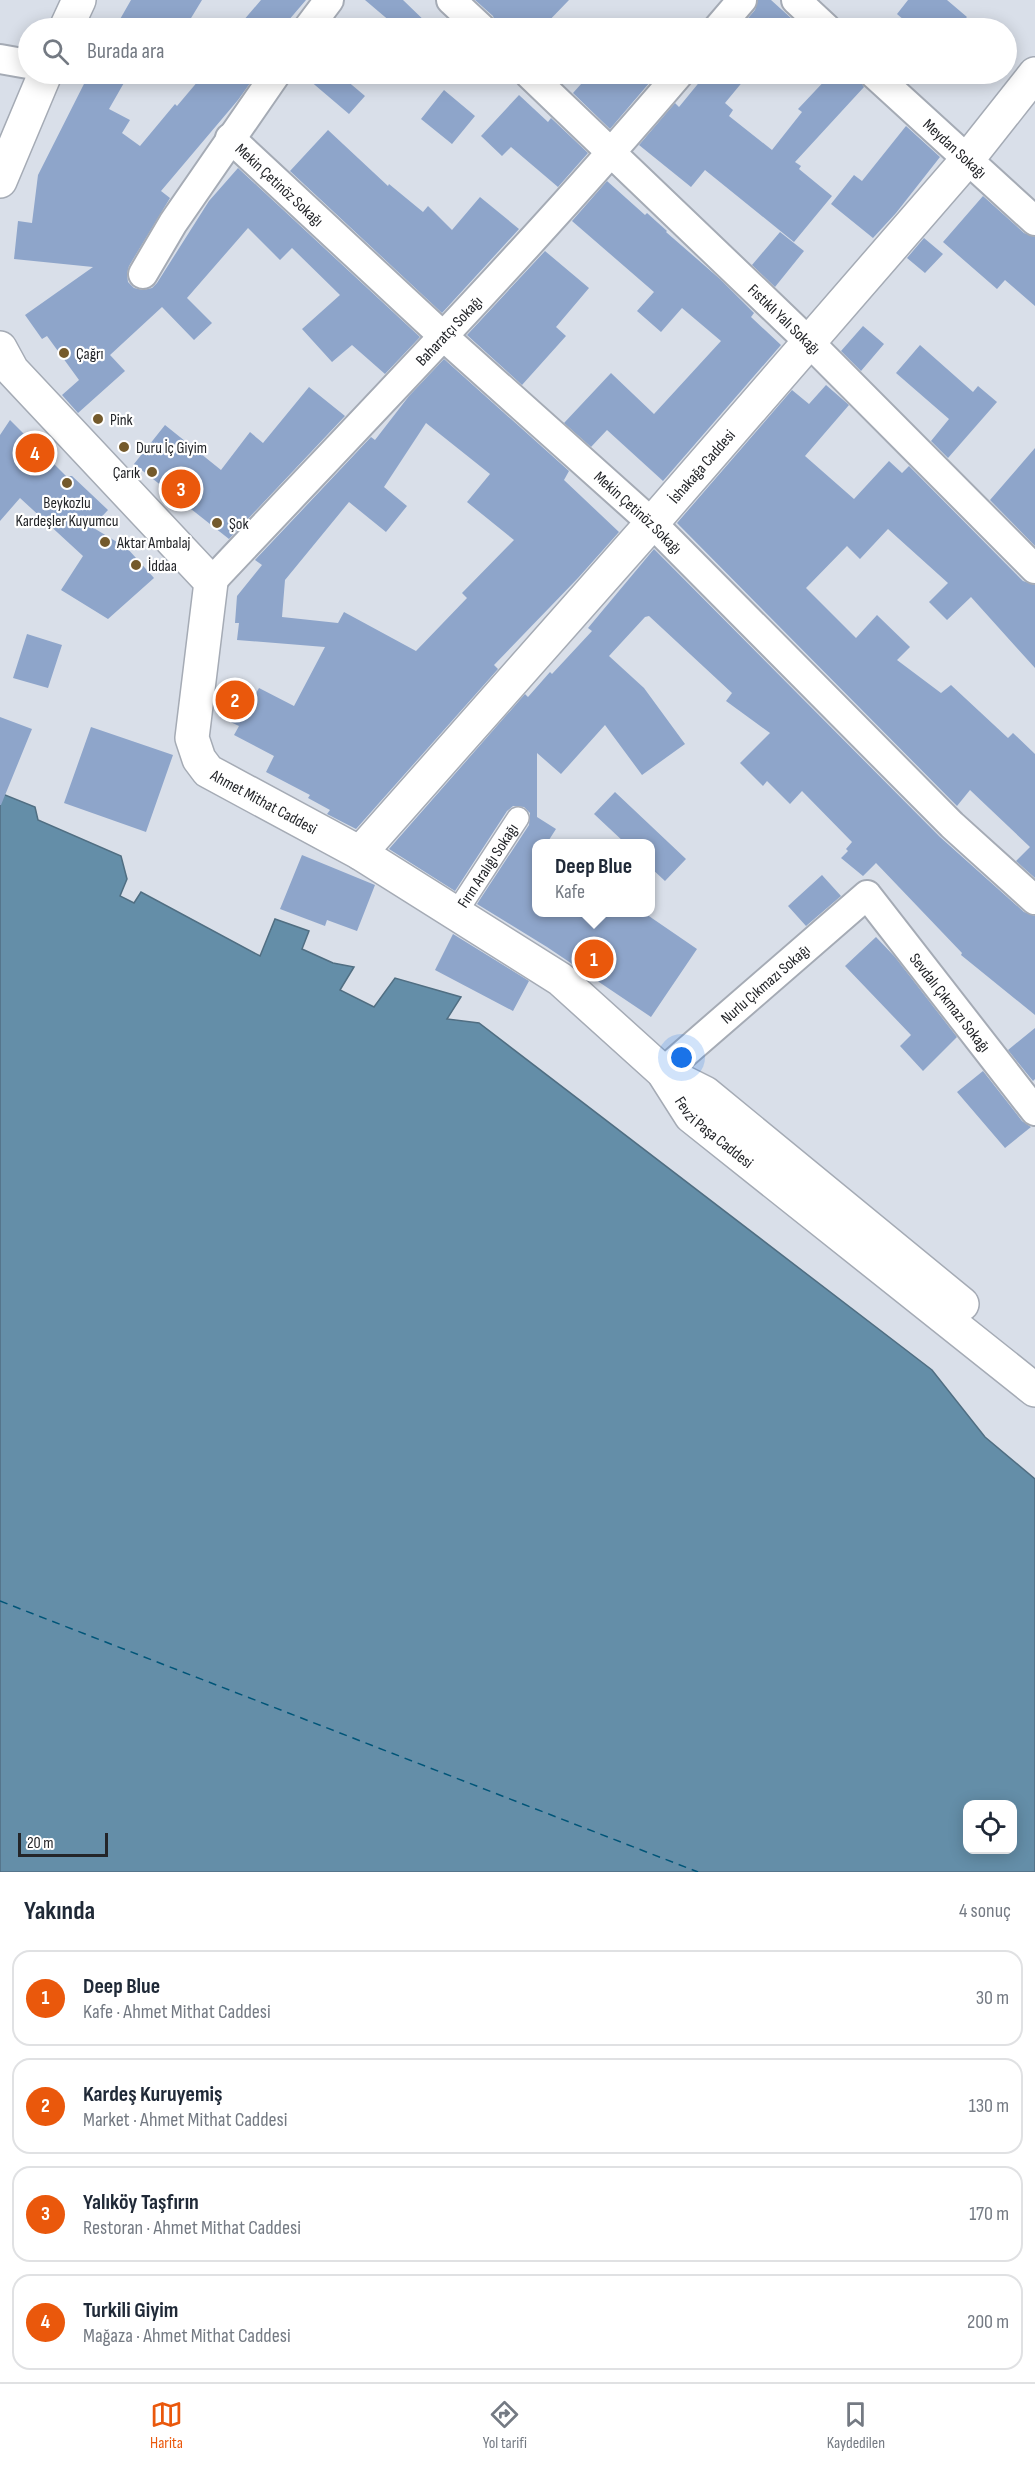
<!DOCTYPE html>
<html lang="tr">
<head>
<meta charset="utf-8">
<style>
  :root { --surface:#fff; --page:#f6f6f7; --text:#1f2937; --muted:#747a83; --line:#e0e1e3; --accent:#ea580c }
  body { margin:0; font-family:"Sofia Sans Condensed",sans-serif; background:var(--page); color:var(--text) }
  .controls { position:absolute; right:18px; bottom:18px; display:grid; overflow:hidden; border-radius:12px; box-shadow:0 3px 15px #0003 }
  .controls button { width:54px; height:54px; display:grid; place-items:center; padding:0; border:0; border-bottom:2px solid var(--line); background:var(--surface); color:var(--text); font:30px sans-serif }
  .scale { position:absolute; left:18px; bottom:15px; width:90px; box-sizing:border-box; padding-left:6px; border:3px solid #232529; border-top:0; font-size:16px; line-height:21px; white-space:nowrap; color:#232529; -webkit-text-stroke:4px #fff; paint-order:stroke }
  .you { position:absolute; left:682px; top:1058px; width:21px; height:21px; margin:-15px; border:4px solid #fff; border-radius:50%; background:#1a73e8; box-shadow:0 0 0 9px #1a73e833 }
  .badge { display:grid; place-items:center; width:39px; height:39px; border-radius:50%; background:var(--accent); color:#fff; font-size:20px; font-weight:700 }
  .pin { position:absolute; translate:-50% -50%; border:3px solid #fff; box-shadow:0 2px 6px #0006 }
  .popup { position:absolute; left:532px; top:839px; width:123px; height:78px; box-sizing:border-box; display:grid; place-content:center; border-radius:12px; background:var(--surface); filter:drop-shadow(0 2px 4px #0005); font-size:20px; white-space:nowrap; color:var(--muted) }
  .popup b { font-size:22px; color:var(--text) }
  .popup::after { content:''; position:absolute; left:50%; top:100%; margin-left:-12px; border:12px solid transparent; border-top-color:var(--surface) }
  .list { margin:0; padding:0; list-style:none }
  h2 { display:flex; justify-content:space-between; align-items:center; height:78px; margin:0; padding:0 24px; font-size:26px }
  h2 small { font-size:20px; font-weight:400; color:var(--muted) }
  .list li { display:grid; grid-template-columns:39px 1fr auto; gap:18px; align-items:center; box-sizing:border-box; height:96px; margin:0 12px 12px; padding:0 12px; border:2px solid var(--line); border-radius:18px }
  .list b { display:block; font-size:22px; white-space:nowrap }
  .list p { margin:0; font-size:20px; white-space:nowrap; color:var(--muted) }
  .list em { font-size:20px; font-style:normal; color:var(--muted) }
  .icon { flex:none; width:33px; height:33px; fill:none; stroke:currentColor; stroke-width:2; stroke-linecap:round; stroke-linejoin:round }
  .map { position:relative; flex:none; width:1035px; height:1872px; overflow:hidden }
  .search { position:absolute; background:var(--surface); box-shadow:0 3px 15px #0003; left:18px; right:18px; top:18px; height:66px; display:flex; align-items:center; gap:15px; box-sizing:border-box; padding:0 21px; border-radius:33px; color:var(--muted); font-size:22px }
  .sheet { height:510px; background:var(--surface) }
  nav { display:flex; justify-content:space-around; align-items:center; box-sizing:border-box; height:84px; border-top:2px solid var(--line); background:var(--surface); font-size:16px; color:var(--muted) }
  nav a { display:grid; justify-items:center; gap:3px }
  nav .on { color:var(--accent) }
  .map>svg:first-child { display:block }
  .water { fill:#648ea8; stroke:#506e82; stroke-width:1.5; fill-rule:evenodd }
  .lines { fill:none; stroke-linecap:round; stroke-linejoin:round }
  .ferry { stroke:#005578; stroke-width:1.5; stroke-dasharray:8 6; stroke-linecap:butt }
  .building { fill:#8ea5ca; fill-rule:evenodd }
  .pedestrian-casing { stroke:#a5abb5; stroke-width:24 }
  .minor-casing { stroke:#a5abb5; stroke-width:32 }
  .tertiary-casing { stroke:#a5abb5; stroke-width:36 }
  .primary-casing { stroke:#a5abb5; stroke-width:36 }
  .pedestrian { stroke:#fff; stroke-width:21 }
  .minor { stroke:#fff; stroke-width:28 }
  .tertiary { stroke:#fff; stroke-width:33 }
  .primary { stroke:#fff; stroke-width:33 }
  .poi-dot { fill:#745a2c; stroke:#fff; stroke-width:2 }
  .labels { text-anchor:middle; stroke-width:4.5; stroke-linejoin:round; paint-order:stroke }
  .street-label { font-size:16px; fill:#232529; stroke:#fff }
  .poi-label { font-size:16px; fill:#232529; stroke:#fff; text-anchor:start }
</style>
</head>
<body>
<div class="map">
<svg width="1035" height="1872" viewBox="0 0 1035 1872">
  <rect width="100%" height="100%" fill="#d9dfe9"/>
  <path class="water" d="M0 793 35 807 38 820 121 856 127 879 120 896 134 903 141 892 260 956 275 919 309 931 302 949 333 963 354 967 340 990 374 1007 395 978 461 997 447 1019 479 1023 932 1370 985 1437 1035 1479V1872H0ZM968 1804H1012V1850H968Z"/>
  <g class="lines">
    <path class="ferry" d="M0 1601 698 1872"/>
  </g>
  <path class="building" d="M131 0H202L185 28H115Z
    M261 0H306L282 28H237Z
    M365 0H403L432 28H398Z
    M475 0H569L542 28H497L493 16Z
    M758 0H771L792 19 785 28H746L743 24 755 10Z
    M908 0H947L967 17 957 28H913L897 14Z
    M89 74H129L109 109 130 120 122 133 140 146 175 104 177 106 204 74H246L253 79 238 100 161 191 170 198 129 266 127 274 128 282 134 288 143 290 152 288 157 283 209 201 238 168 420 337 385 374 352 345 332 362 302 329 340 295 292 248 280 260 248 228 187 298 212 323 194 340 162 307 110 355 125 371 78 413 62 395 79 380 47 336 42 339 25 315 93 267 14 259 18 221 32 223 38 175Z
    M302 74H339L365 96 349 114Z
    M590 74H640L650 82 610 129 573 93Z
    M706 74H749L725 103 733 110 729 116 772 150 802 112 798 109 831 74H858L859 80 864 87 795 162 801 166 799 169 832 196 794 242 705 170 691 187 639 145 675 103 679 107Z
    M444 90 475 116 452 144 421 119Z
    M519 95 548 122 551 118 588 153 558 187 511 147 502 156 481 136Z
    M906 126 940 157 896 213 873 238 831 204 854 175 862 181Z
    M328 130 388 186 389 184 423 212 428 206 452 230 480 197 519 229 442 313 290 171Z
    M607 181 645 215 647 213 667 231 666 232 720 279 754 313 751 317 781 345 663 481 607 430 591 447 564 423 611 373 654 414 721 341 682 308 661 332 637 311 654 292 572 221Z
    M983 196 1024 233 1035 237V306L1005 280 997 289 943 242Z
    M780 232 804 251 775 287 752 265Z
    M924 238 943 254 925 273 907 258Z
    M545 251 589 288 556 327 566 336 522 385 467 335Z
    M863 326 884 344 861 371 841 351Z
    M920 345 973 392 978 386 997 402 948 458 931 441 949 419 896 373Z
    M444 359 569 471 564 480 619 532 578 578 494 665 498 669 356 829 327 814 330 810 308 798 310 795 266 772 274 756 234 735 239 726 220 717 235 686 255 695 259 688 294 706 325 647 237 640 239 623H235L237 596 262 565 255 560 371 437 375 440 409 396ZM426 423 490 474 467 502 514 540 462 593 467 598 416 651 344 612 338 623 282 617 285 580 349 502 386 532 407 506 384 487Z
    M826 385 849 405 805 456 854 499 889 461 902 473 909 466 1023 581 1035 585V668L971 597 947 620 929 602 948 583 888 529 860 559 847 546 806 588 856 638 877 615 910 647 897 660 941 693 951 685 1008 738 1013 733 1035 754V878L1016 861 1030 847 970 790 957 806 677 523 792 390 809 404Z
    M309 387 345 416 229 539 134 464 165 425 221 470 250 432 263 443Z
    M10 420 66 476H72L108 510 92 527 127 548 154 578 108 619 61 590 83 556 20 498 0 521V435Z
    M1035 448V546L990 500Z
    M654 549 940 837 1024 912 1035 916V1015L961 955 962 953 876 863 863 876 841 858 848 851 846 849 852 842 802 791 790 804 767 781 763 786 740 763 770 733 726 701 732 693 649 616 645 617 609 656 644 688 685 744 642 775 605 725 561 774 537 753V817L556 829 547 843H537V860L533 867 537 869V912H643L697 949 651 1017 547 947 477 904 529 825 530 813 524 807 513 806 507 811 455 891 389 849 525 694 528 697 550 672 552 674 592 631 588 628Z
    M27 634 62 645 48 688 13 678Z
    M0 717 32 729 1 805H0Z
    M91 727 173 755 146 832 64 803Z
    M615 792 686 859 665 881 651 868V843H625L594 814Z
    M302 855 375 885 357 931 327 920 325 926 280 909Z
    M822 875 841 896 806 926 788 906Z
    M453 934 529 981 513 1011 435 970Z
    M876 937 895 957 957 1037 923 1071 900 1046 911 1035 845 966Z
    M1035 1028V1079L1033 1081 1008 1050Z
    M983 1071 1022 1121 1031 1127 1005 1148 957 1092Z"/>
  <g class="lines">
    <g class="pedestrian-casing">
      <g id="pedestrian">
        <path id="s1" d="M456 913 518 818"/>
      </g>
    </g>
    <g class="minor-casing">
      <g id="minor">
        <path d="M451 0 481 28"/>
        <path d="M796 0 826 28"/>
        <path d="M308 28 329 0"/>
        <path d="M718 28 742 0"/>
        <path d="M0 59 28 64"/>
        <path id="s2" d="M529 74 808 341 1035 569"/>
        <path id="s3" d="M874 74 1035 221"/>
        <path id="s4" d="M230 138 443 336 652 523 952 825 1035 900"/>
        <path d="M143 274 173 223 276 74"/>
        <path id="s5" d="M211 582C369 414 530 249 679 74"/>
        <path id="s6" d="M663 1072 867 895 1035 1111"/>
      </g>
    </g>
    <g class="tertiary-casing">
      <g id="tertiary">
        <path id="s7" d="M360 853 652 523 967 160 1035 74"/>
      </g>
    </g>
    <g class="primary-casing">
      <g id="primary">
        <path d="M66 28 79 0"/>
        <path d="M0 181 45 74"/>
        <path id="s8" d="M0 348 12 370 211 582 192 738 199 759 208 771 360 853 560 979 663 1072 691 1116 1035 1390"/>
        <path d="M663 1072 705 1093 962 1304"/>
      </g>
    </g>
    <use href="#pedestrian" class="pedestrian"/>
    <use href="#minor" class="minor"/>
    <use href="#tertiary" class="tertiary"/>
    <use href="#primary" class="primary"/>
  </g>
  <g class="poi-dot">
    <circle cx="64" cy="353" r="6"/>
    <circle cx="98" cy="419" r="6"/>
    <circle cx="124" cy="447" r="6"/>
    <circle cx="152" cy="472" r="6"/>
    <circle cx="67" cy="483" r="6"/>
    <circle cx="217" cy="523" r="6"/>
    <circle cx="105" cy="542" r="6"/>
    <circle cx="136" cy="565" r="6"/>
  </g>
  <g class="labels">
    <g class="street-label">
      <text dy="6" stroke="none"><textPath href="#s3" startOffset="110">Meydan Sokağı</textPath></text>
      <text dy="6" stroke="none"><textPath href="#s4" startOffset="68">Mekin Çetinöz Sokağı</textPath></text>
      <text dy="6" stroke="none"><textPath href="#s2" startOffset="354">Fıstıklı Yalı Sokağı</textPath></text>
      <text dy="6" stroke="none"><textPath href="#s5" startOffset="346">Baharatçı Sokağı</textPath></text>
      <text dy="6" stroke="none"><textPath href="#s7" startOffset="516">İshakağa Caddesi</textPath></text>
      <text dy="6" stroke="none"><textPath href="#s4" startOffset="554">Mekin Çetinöz Sokağı</textPath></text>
      <text dy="6" stroke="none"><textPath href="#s8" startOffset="574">Ahmet Mithat Caddesi</textPath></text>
      <text dy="6" stroke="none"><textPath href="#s1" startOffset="57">Fırın Aralığı Sokağı</textPath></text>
      <text dy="6" stroke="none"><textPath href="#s6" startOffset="135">Nurlu Çıkmazı Sokağı</textPath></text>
      <text dy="6" stroke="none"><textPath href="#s6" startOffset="406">Sevdalı Çıkmazı Sokağı</textPath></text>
      <text dy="6" stroke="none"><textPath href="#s8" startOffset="1138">Fevzi Paşa Caddesi</textPath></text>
    </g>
    <g class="poi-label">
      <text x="76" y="359">Çağrı</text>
      <text x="110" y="425">Pink</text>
      <text x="136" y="453">Duru İç Giyim</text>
      <text x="140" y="478" text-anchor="end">Çarık</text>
      <text x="67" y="508" text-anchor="middle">Beykozlu<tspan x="67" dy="18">Kardeşler Kuyumcu</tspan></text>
      <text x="229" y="529">Şok</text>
      <text x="117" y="548">Aktar Ambalaj</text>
      <text x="148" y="571">İddaa</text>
    </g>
  </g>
</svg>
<div class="controls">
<button><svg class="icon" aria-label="locate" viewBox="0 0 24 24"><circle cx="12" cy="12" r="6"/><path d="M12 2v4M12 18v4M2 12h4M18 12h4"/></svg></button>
</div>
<div class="scale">20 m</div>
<div class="you"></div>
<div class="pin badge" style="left:594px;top:959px">1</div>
<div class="popup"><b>Deep Blue</b>Kafe</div>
<div class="pin badge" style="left:235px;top:700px">2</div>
<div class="pin badge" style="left:181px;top:489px">3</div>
<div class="pin badge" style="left:35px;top:453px">4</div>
<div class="search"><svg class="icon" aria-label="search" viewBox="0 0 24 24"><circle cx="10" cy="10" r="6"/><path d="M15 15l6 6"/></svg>Burada ara</div>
</div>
<section class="sheet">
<h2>Yakında<small>4 sonuç</small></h2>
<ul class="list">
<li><span class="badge">1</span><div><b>Deep Blue</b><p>Kafe · Ahmet Mithat Caddesi</p></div><em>30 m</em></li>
<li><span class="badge">2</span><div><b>Kardeş Kuruyemiş</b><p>Market · Ahmet Mithat Caddesi</p></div><em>130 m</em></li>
<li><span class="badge">3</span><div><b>Yalıköy Taşfırın</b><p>Restoran · Ahmet Mithat Caddesi</p></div><em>170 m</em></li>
<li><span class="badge">4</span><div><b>Turkili Giyim</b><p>Mağaza · Ahmet Mithat Caddesi</p></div><em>200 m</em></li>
</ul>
</section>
<nav>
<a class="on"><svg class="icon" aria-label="map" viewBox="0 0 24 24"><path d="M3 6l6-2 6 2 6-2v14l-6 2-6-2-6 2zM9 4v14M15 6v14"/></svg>Harita</a>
<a><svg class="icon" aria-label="directions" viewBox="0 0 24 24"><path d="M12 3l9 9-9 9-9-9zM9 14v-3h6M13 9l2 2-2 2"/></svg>Yol tarifi</a>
<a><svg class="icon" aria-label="saved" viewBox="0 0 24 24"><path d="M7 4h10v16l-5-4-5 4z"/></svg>Kaydedilen</a>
</nav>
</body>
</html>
